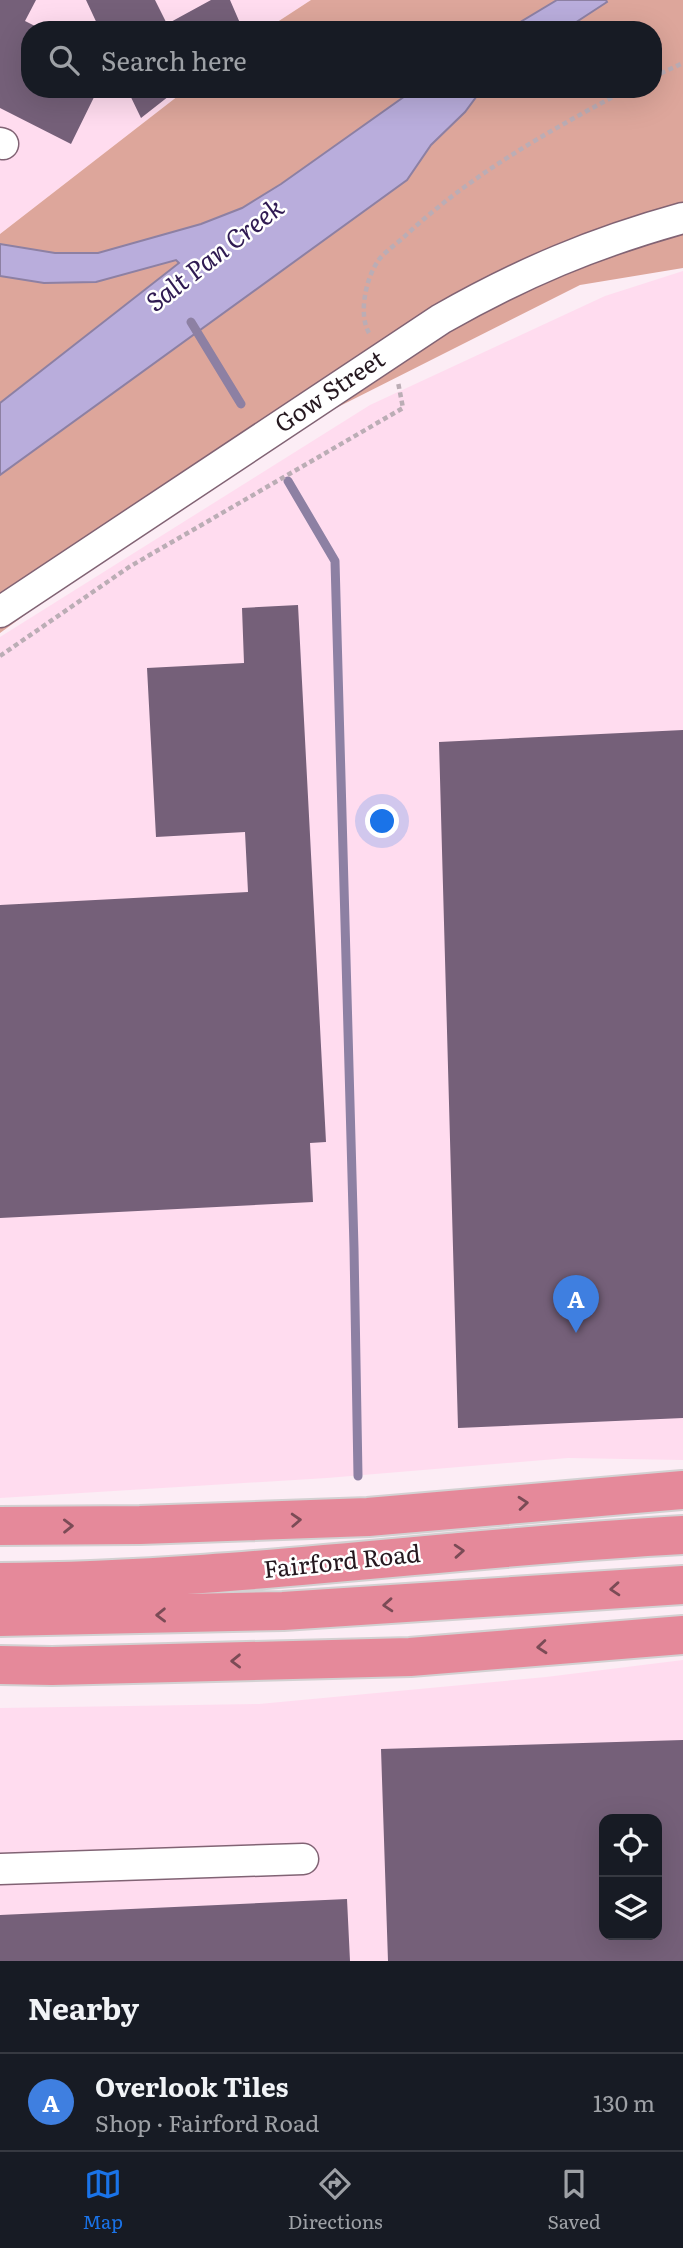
<!DOCTYPE html>
<html lang="en">
<head>
<meta charset="utf-8">
<style>
  :root { --surface:#171b24; --page:#242831; --text:#f1f3f6; --muted:#9ea1a6; --line:#363941; --accent:#1a73e8 }
  body { margin:0; font-family:Literata,serif; background:var(--page); color:var(--text) }
  .controls { position:absolute; right:21px; bottom:21px; display:grid; overflow:hidden; border-radius:14px; box-shadow:0 7px 28px #0002 }
  .controls button { width:63px; height:63px; display:grid; place-items:center; padding:0; border:0; border-bottom:2px solid var(--line); background:var(--surface); color:var(--text); font:35px sans-serif }
  .you { position:absolute; left:383px; top:822px; width:24px; height:24px; margin:-18px; border:5px solid #fff; border-radius:50%; background:#1a73e8; box-shadow:0 0 0 10px #1a73e833 }
  .badge { display:grid; place-items:center; width:46px; height:46px; border-radius:50%; background:var(--accent); color:#fff; font-size:23px; font-weight:700 }
  .pin { position:absolute; translate:-50% -58px; filter:drop-shadow(0 2px 4px #0008) }
  .pin::after { content:''; position:absolute; top:37px; width:24px; height:21px; background:inherit; clip-path:polygon(0 0,100% 0,50% 100%) }
  .list { margin:0; padding:0; list-style:none }
  h2 { display:flex; justify-content:space-between; align-items:center; height:91px; margin:0; padding:0 28px; font-size:30px }
  h2 small { font-size:23px; font-weight:400; color:var(--muted) }
  .list li { display:grid; grid-template-columns:46px 1fr auto; gap:21px; align-items:center; box-sizing:border-box; height:98px; padding:0 28px; border-top:2px solid var(--line) }
  .list b { display:block; font-size:26px; white-space:nowrap }
  .list p { margin:0; font-size:23px; white-space:nowrap; color:var(--muted) }
  .list em { font-size:23px; font-style:normal; color:var(--muted) }
  .icon { flex:none; width:38px; height:38px; fill:none; stroke:currentColor; stroke-width:2; stroke-linecap:round; stroke-linejoin:round }
  .map { position:relative; flex:none; width:683px; height:1961px; overflow:hidden }
  .search { position:absolute; background:var(--surface); box-shadow:0 7px 28px #0002; left:21px; right:21px; top:21px; height:77px; display:flex; align-items:center; gap:18px; box-sizing:border-box; padding:0 24px; border-radius:28px; color:var(--muted); font-size:26px }
  .sheet { height:189px; background:var(--surface) }
  nav { display:flex; justify-content:space-around; align-items:center; box-sizing:border-box; height:98px; border-top:2px solid var(--line); background:var(--surface); font-size:19px; color:var(--muted) }
  nav a { display:grid; justify-items:center; gap:4px }
  nav .on { color:var(--accent) }
  .map>svg:first-child { display:block }
  .built { fill:#ffdcef; fill-rule:evenodd }
  .forest { fill:#dda69b }
  .water { fill:#b9addc; stroke:#8d80a3; stroke-width:2 }
  .lines { fill:none; stroke-linecap:round; stroke-linejoin:round }
  .stream { stroke:#8d80a3; stroke-width:9 }
  .building { fill:#756079; fill-rule:evenodd }
  .minor-casing { stroke:#816374; stroke-width:33 }
  .highway-casing { stroke:#d3d1d2; stroke-width:42 }
  .path { stroke:#bbadb5; stroke-width:4.5; stroke-dasharray:5 3.5; stroke-linecap:butt }
  .minor { stroke:#fff; stroke-width:30 }
  .highway { stroke:#e5899a; stroke-width:38 }
  .oneway { stroke:#7b4b56 }
  .labels { text-anchor:middle; stroke-width:5; stroke-linejoin:round; paint-order:stroke }
  .street-label { font-size:24px; fill:#25181f; stroke:#fff }
  .water-label { font-size:26px; font-style:italic; fill:#2f1a52; stroke:#fff }
</style>
</head>
<body>
<div class="map">
<svg width="683" height="1961" viewBox="0 0 683 1961">
  <rect width="100%" height="100%" fill="#fcedf5"/>
  <path class="built" d="M0 0H311L265 30H30V89H187L0 234Z
    M683 271V1460L568 1458 327 1478 0 1498V637L370 405 605 296Z
    M683 1660V1961H0V1708L259 1704 546 1677ZM604 1819H657V1935H604Z"/>
  <path class="forest" d="M311 0H683V268L580 285 330 411 113 551 0 633V234L187 89H653V30H265Z"/>
  <path class="water" d="M557 0H606L607 2 564 30H507Z
    M415 89H482L465 112 431 145 407 180 0 475V403L179 263 176 260 96 282 44 283 0 276V244L55 253H98L201 224 242 208 281 184Z"/>
  <g class="lines">
    <path class="stream" d="M191 322 241 404
      M288 481 335 561 354 1248 358 1476"/>
  </g>
  <path class="building" d="M0 0H36L25 21 43 30H30V89H98L71 144 0 108Z
    M86 0H155L167 24 211 0H230L243 30H100Z
    M127 89H178L141 118Z
    M298 605 326 1142 310 1143 313 1202 0 1218V905L248 892 245 832 156 837 147 668 244 663 242 608Z
    M683 730V1418L458 1428 439 742Z
    M683 1740V1961H388L381 1749ZM604 1819H657V1935H604Z
    M347 1899 350 1961H0V1915Z"/>
  <g class="lines">
    <g class="minor-casing">
      <path id="minor" d="M0 143 3 144
        M0 612 441 319C522 273 593 243 683 218
        M0 1869 303 1859"/>
    </g>
    <g class="highway-casing">
      <path id="highway" d="M0 1526 140 1525 368 1517 683 1490
        M0 1582C229 1581 455 1547 683 1535
        M0 1617 283 1611 683 1585
        M0 1665 52 1666 410 1657 683 1635"/>
    </g>
    <path class="path" d="M653 77 683 63
      M369 333C358 314 366 278 378 261 384 252 397 244 405 236 470 175 550 130 628 89
      M0 656 129 567 403 408 398 382"/>
    <use href="#minor" class="minor"/>
    <use href="#highway" class="highway"/>
  </g>
  <defs><path id="oneway-chevron" d="M-2-3.5L2.5 0L-2 3.5" fill="none" stroke-width="1.6" stroke-linecap="round" stroke-linejoin="round" transform="scale(1.75)"/></defs>
  <g class="oneway">
    <use href="#oneway-chevron" transform="translate(523 1503) rotate(-5)"/>
    <use href="#oneway-chevron" transform="translate(296 1520) rotate(-3)"/>
    <use href="#oneway-chevron" transform="translate(68 1526) rotate(-1)"/>
    <use href="#oneway-chevron" transform="translate(459 1551) rotate(-4)"/>
    <use href="#oneway-chevron" transform="translate(615 1589) rotate(176)"/>
    <use href="#oneway-chevron" transform="translate(388 1605) rotate(176)"/>
    <use href="#oneway-chevron" transform="translate(161 1615) rotate(179)"/>
    <use href="#oneway-chevron" transform="translate(542 1647) rotate(175)"/>
    <use href="#oneway-chevron" transform="translate(236 1661) rotate(179)"/>
  </g>
  <g class="labels">
    <g class="street-label">
      <text transform="translate(330 392) rotate(-34)" y="8">Gow Street</text>
      <text transform="translate(342 1562) rotate(-6)" y="8">Fairford Road</text>
    </g>
    <g class="water-label">
      <text transform="translate(215 255) rotate(-38)" y="9">Salt Pan Creek</text>
    </g>
  </g>
</svg>
<div class="controls">
<button><svg class="icon" aria-label="locate" viewBox="0 0 24 24"><circle cx="12" cy="12" r="6"/><path d="M12 2v4M12 18v4M2 12h4M18 12h4"/></svg></button>
<button><svg class="icon" aria-label="layers" viewBox="0 0 24 24"><path d="M12 4l9 5-9 5-9-5zM3 14l9 5 9-5"/></svg></button>
</div>
<div class="you"></div>
<div class="pin badge" style="left:576px;top:1333px;background:#3f7fe0">A</div>
<div class="search"><svg class="icon" aria-label="search" viewBox="0 0 24 24"><circle cx="10" cy="10" r="6"/><path d="M15 15l6 6"/></svg>Search here</div>
</div>
<section class="sheet">
<h2>Nearby<small></small></h2>
<ul class="list">
<li><span class="badge" style="background:#3f7fe0">A</span><div><b>Overlook Tiles</b><p>Shop · Fairford Road</p></div><em>130 m</em></li>
</ul>
</section>
<nav>
<a class="on"><svg class="icon" aria-label="map" viewBox="0 0 24 24"><path d="M3 6l6-2 6 2 6-2v14l-6 2-6-2-6 2zM9 4v14M15 6v14"/></svg>Map</a>
<a><svg class="icon" aria-label="directions" viewBox="0 0 24 24"><path d="M12 3l9 9-9 9-9-9zM9 14v-3h6M13 9l2 2-2 2"/></svg>Directions</a>
<a><svg class="icon" aria-label="saved" viewBox="0 0 24 24"><path d="M7 4h10v16l-5-4-5 4z"/></svg>Saved</a>
</nav>
</body>
</html>
